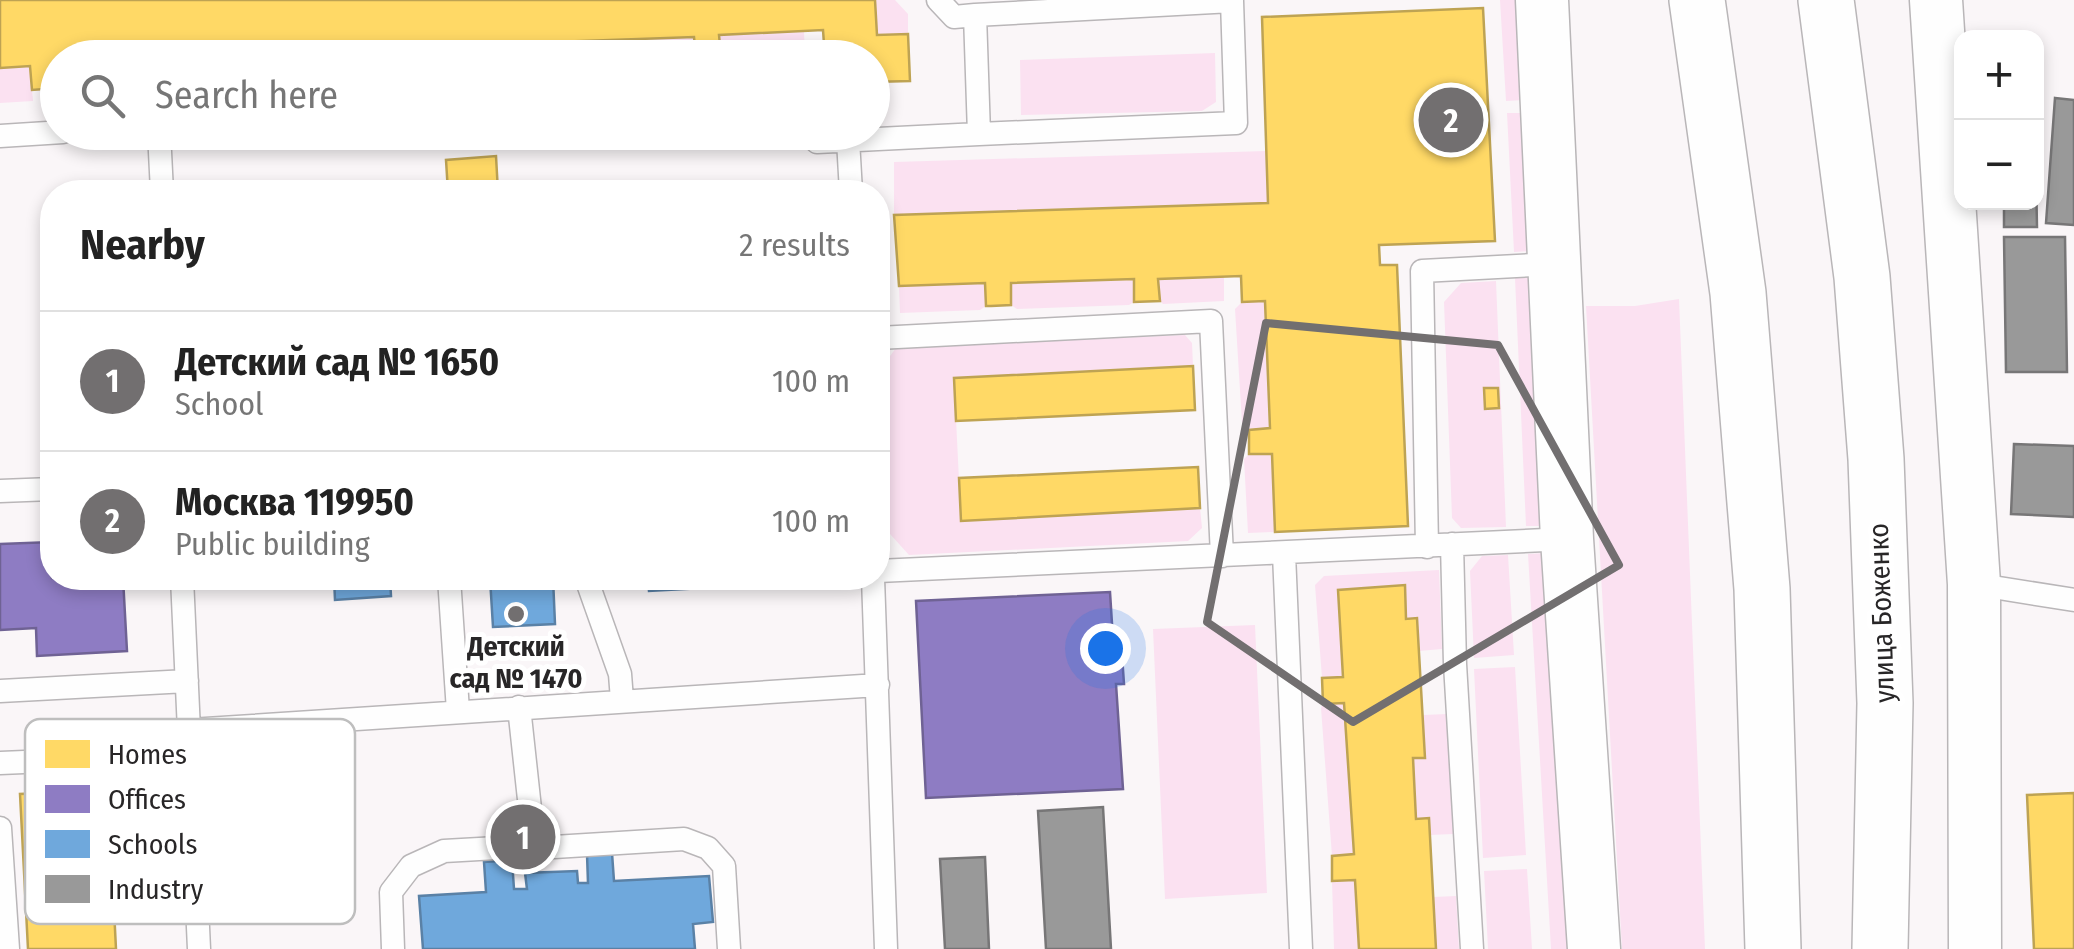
<!DOCTYPE html>
<html lang="en">
<head>
<meta charset="utf-8">
<style>
  :root { --surface:#fff; --page:#f2f2f2; --text:#222; --muted:#767676; --line:#e0e0e0; --accent:#726f70 }
  body { margin:0; font-family:"Fira Sans Condensed",sans-serif; background:var(--page); color:var(--text) }
  .controls { position:absolute; right:30px; top:30px; display:grid; overflow:hidden; border-radius:20px; box-shadow:0 5px 15px #0003 }
  .controls button { width:90px; height:90px; display:grid; place-items:center; padding:0; border:0; border-bottom:2px solid var(--line); background:var(--surface); color:var(--text); font:50px sans-serif }
  .you { position:absolute; left:1105px; top:648px; width:35px; height:35px; margin:-25px; border:8px solid #fff; border-radius:50%; background:#1a73e8; box-shadow:0 0 0 15px #1a73e833 }
  .badge { display:grid; place-items:center; width:65px; height:65px; border-radius:50%; background:var(--accent); color:#fff; font-size:32px; font-weight:700 }
  .pin { position:absolute; translate:-50% -50%; border:5px solid #fff; box-shadow:0 2px 10px #0006 }
  .list { margin:0; padding:0; list-style:none }
  h2 { display:flex; justify-content:space-between; align-items:center; height:130px; margin:0; padding:0 40px; font-size:42px }
  h2 small { font-size:32px; font-weight:400; color:var(--muted) }
  .list li { display:grid; grid-template-columns:65px 1fr auto; gap:30px; align-items:center; box-sizing:border-box; height:140px; padding:0 40px; border-top:2px solid var(--line) }
  .list b { display:block; font-size:38px; white-space:nowrap }
  .list p { margin:0; font-size:32px; white-space:nowrap; color:var(--muted) }
  .list em { font-size:32px; font-style:normal; color:var(--muted) }
  .icon { flex:none; width:55px; height:55px; fill:none; stroke:currentColor; stroke-width:2; stroke-linecap:round; stroke-linejoin:round }
  .map { position:relative; flex:none; width:2074px; height:949px; overflow:hidden }
  .search { position:absolute; background:var(--surface); box-shadow:0 5px 15px #0003; left:40px; top:40px; width:850px; height:110px; display:flex; align-items:center; gap:25px; box-sizing:border-box; padding:0 35px; border-radius:55px; color:var(--muted); font-size:38px }
  .panel { position:absolute; background:var(--surface); box-shadow:0 5px 15px #0003; left:40px; top:180px; width:850px; height:410px; border-radius:40px }
  .map>svg:first-child { display:block }
  .green { fill:#fbe1f1 }
  .homes { fill:#ffd966; stroke:#bea353; stroke-width:2.5 }
  .offices { fill:#8e7cc3; stroke:#6f6294; stroke-width:2.5 }
  .schools { fill:#6fa8dc; stroke:#5a81a6; stroke-width:2.5 }
  .industry { fill:#999; stroke:#777677; stroke-width:2.5 }
  .lines { fill:none; stroke-linecap:round; stroke-linejoin:round }
  .service-casing { stroke:#b9b6b8; stroke-width:25 }
  .tertiary-casing { stroke:#b9b6b8; stroke-width:55 }
  .secondary-casing { stroke:#b9b6b8; stroke-width:58 }
  .service { stroke:#fefefe; stroke-width:22 }
  .tertiary { stroke:#fefefe; stroke-width:52 }
  .secondary { stroke:#fefefe; stroke-width:55 }
  .marked { fill:none; stroke:#726f70; stroke-width:8; stroke-linejoin:round }
  .poi-dot { fill:#726f70; stroke:#fff; stroke-width:4 }
  .labels { text-anchor:middle; stroke-width:10; stroke-linejoin:round; paint-order:stroke }
  .street-label { font-size:28px; fill:#282627; stroke:#fff }
  .poi-label { font-size:28px; font-weight:bold; fill:#282627; stroke:#fff }
  .key { fill:#fff; stroke:#bebebe; stroke-width:2.5 }
  .key-label { font-size:28px; fill:#282627 }
</style>
</head>
<body>
<div class="map">
<svg width="2074" height="949" viewBox="0 0 2074 949">
  <rect width="100%" height="100%" fill="#faf6f8"/>
  <path class="green" d="M875 0H895L908 14V34L877 35Z
    M1500 0H1519L1524 100 1506 101Z
    M804 32 805 57H721L719 35Z
    M694 37 695 57H556L555 42Z
    M529 44 530 57H391L390 50Z
    M1215 53 1216 102 1202 111 1021 115 1020 60Z
    M30 66 33 101 0 103V68Z
    M1507 113H1525L1531 251 1514 252Z
    M1266 151 1268 203 894 215V162Z
    M1224 277V301L1163 304 1160 301 1158 279Z
    M1515 278H1533L1544 526H1526Z
    M1134 279V302L1129 305 1017 309 1011 305V283Z
    M1496 281 1506 527 1461 528 1452 518 1444 302 1461 283Z
    M985 283 986 306 980 310 900 313 899 286Z
    M1679 299 1705 949H1622L1586 306H1635Z
    M1265 301 1270 428 1249 430 1242 423 1235 309 1242 302Z
    M1185 335 1192 343 1193 366 954 378 961 521 1200 508 1202 528 1188 541 909 555 890 534 884 364 896 348Z
    M1249 454H1272L1275 532 1248 533 1244 459Z
    M1546 553 1568 949H1551L1528 554Z
    M1508 555 1514 655 1474 658 1470 571 1482 556Z
    M1439 570 1442 649 1419 651 1406 619 1405 586 1338 590 1343 677 1322 678 1315 585 1324 576Z
    M1255 625 1267 893 1165 899 1153 629Z
    M1515 667 1526 855 1483 858 1474 669Z
    M1344 703 1354 854 1332 856 1321 708 1323 704Z
    M1447 714 1453 834 1430 835 1429 819H1416L1413 758 1425 757 1423 715Z
    M1527 869 1532 949H1488L1484 871Z
    M1355 880 1359 949H1334L1332 881Z
    M1456 896 1459 949H1436L1433 897Z"/>
  <path class="homes" d="M0 0H875L877 35 908 34 910 81 872 82V58H825L823 30 719 35 721 56 696 58 694 37 555 42 556 58H530L529 44 390 50 391 58H365V51L227 58H58L57 88 32 90 30 66 0 68Z
    M1483 8 1495 241 1379 245 1380 265H1397L1408 526 1275 532 1272 454H1249V430L1270 428 1265 301 1242 302 1241 276 1158 279 1160 301 1134 302V279L1011 283V305L991 306H986L985 283 899 286 894 215 1268 203 1262 17Z
    M496 156 498 192H448L446 160Z
    M1193 366 1195 410 956 421 954 378Z
    M1484 388H1498L1499 408 1485 409Z
    M1198 467 1200 508 961 521 959 478Z
    M1405 585 1406 619 1417 618 1425 758H1413L1416 819 1429 818 1436 949H1359L1355 880 1332 881V856L1354 854 1344 703 1323 704 1322 678 1343 677 1338 590Z
    M108 790 116 949H28L20 794Z
    M2074 793V949H2034L2027 795Z"/>
  <path class="offices" d="M52 542V578H123L127 651 37 656 36 628 0 630V544Z
    M1110 592 1114 655H1122L1124 684H1116L1123 789 926 798 916 601Z"/>
  <path class="schools" d="M334 578H390L391 596 335 600Z
    M490 578H553L555 624 493 627Z
    M648 578H703V588L649 591Z
    M612 853 614 881 709 876 713 922 693 924 695 949H423L419 896 486 892 484 862 512 860 514 889H527L525 873 577 871 578 883H588L587 854Z"/>
  <path class="industry" d="M2055 98 2074 100V225L2046 223Z
    M2036 176 2037 227H2004V202H2036Z
    M2004 237H2065L2067 372H2006Z
    M2014 444 2074 446V517L2011 514Z
    M1103 807 1111 949H1046L1038 811Z
    M985 857 989 949H945L940 859Z"/>
  <g class="lines">
    <g class="service-casing">
      <path id="service" d="M975 15 1232 1 1236 123 979 134
        M159 132 162 192
        M807 132 817 142 979 134 975 15 954 17 938 0
        M0 136 63 132
        M848 140 851 192
        M878 338 1211 321 1222 556
        M0 491 52 489
        M1452 544 1455 664 1472 949
        M1427 547 1422 271 1553 264
        M1284 554 1301 949
        M878 571 1567 539
        M182 578 199 949
        M449 578 458 711
        M586 578 620 674 622 700
        M873 578 886 949
        M1974 584 2074 600
        M0 691 187 681
        M519 707 532 827 554 847 684 839 708 848 724 866 729 949
        M190 730 878 685
        M0 763 192 755
        M0 828 8 949
        M393 949 391 892 411 866 444 851 514 847 532 827"/>
    </g>
    <g class="tertiary-casing">
      <path id="tertiary" d="M1542 0 1567 539 1594 949
        M1936 0 1974 584 1975 949"/>
    </g>
    <g class="secondary-casing">
      <path id="secondary" d="M1697 0 1738 293 1762 589 1773 949
        M1826 0 1862 277 1876 459 1885 703 1880 949"/>
    </g>
    <use href="#service" class="service"/>
    <use href="#tertiary" class="tertiary"/>
    <use href="#secondary" class="secondary"/>
  </g>
  <path class="marked" d="M1266 323 1498 345 1619 565 1353 722 1207 622Z"/>
  <circle class="poi-dot" cx="516" cy="614" r="10"/>
  <g class="labels">
    <g class="street-label">
      <text transform="translate(1881 613) rotate(-92)" y="10">улица Боженко</text>
    </g>
    <g class="poi-label">
      <text x="516" y="656">Детский<tspan x="516" dy="32">сад № 1470</tspan></text>
    </g>
  </g>
  <rect x="25" y="719" width="330" height="205" rx="15" class="key"/>
  <rect x="45" y="740" width="45" height="28" fill="#ffd966"/>
  <rect x="45" y="785" width="45" height="28" fill="#8e7cc3"/>
  <rect x="45" y="830" width="45" height="28" fill="#6fa8dc"/>
  <rect x="45" y="875" width="45" height="28" fill="#999"/>
  <g class="key-label">
    <text x="108" y="764">Homes</text>
    <text x="108" y="809">Offices</text>
    <text x="108" y="854">Schools</text>
    <text x="108" y="899">Industry</text>
  </g>
</svg>
<div class="controls">
<button>+</button>
<button>−</button>
</div>
<div class="you"></div>
<div class="pin badge" style="left:523px;top:837px">1</div>
<div class="pin badge" style="left:1451px;top:120px">2</div>
<div class="search"><svg class="icon" aria-label="search" viewBox="0 0 24 24"><circle cx="10" cy="10" r="6"/><path d="M15 15l6 6"/></svg>Search here</div>
<section class="panel">
<h2>Nearby<small>2 results</small></h2>
<ul class="list">
<li><span class="badge">1</span><div><b>Детский сад № 1650</b><p>School</p></div><em>100 m</em></li>
<li><span class="badge">2</span><div><b>Москва 119950</b><p>Public building</p></div><em>100 m</em></li>
</ul>
</section>
</div>
</body>
</html>
